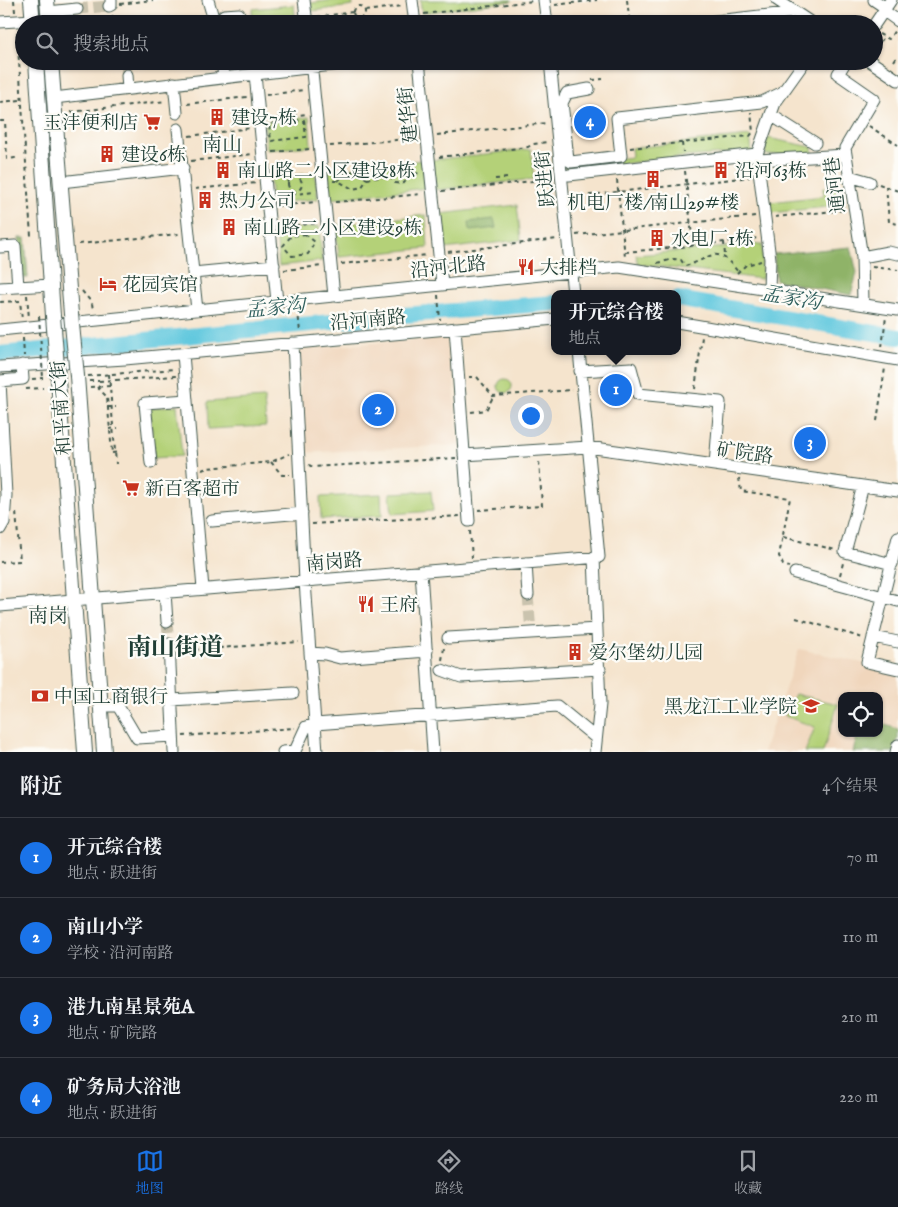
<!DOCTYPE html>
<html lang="zh">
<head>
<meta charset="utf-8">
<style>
  :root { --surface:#171b24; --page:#20242c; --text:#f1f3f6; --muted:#9ea1a6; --line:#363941; --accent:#1a73e8 }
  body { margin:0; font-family:"IM FELL English","Noto Serif SC",serif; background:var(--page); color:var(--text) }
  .controls { position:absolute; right:15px; bottom:15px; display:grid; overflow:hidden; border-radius:10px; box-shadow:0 1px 4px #0004 }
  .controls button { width:45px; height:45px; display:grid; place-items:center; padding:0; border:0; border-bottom:1px solid var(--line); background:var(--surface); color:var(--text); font:25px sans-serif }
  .you { position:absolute; left:530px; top:415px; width:18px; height:18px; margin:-12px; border:4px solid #fff; border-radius:50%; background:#1a73e8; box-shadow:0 0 0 8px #1a73e833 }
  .badge { display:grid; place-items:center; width:32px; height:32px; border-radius:50%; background:var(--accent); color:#fff; font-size:16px; font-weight:700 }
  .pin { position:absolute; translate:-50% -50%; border:2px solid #fff; box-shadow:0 1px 5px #0006 }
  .popup { position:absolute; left:551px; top:290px; width:130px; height:65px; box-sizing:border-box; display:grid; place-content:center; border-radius:10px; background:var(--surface); filter:drop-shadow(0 1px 4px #0005); font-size:16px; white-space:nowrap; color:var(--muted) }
  .popup b { font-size:19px; color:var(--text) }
  .popup::after { content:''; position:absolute; left:50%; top:100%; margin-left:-10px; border:10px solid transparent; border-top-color:var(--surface) }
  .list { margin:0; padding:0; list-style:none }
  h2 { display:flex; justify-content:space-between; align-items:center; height:65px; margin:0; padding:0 20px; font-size:21px }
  h2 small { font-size:16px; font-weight:400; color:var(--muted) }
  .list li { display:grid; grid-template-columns:32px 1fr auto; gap:15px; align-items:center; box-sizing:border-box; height:80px; padding:0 20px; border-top:1px solid var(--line) }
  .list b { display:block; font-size:19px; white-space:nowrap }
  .list p { margin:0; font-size:16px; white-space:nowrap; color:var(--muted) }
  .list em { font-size:16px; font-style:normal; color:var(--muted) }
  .icon { flex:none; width:28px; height:28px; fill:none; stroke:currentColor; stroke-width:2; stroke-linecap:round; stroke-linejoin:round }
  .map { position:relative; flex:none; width:898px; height:752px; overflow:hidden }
  .search { position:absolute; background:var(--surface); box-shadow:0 1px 4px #0004; left:15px; right:15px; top:15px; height:55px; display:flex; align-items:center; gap:12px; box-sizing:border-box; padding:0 18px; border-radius:28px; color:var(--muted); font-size:19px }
  .sheet { height:385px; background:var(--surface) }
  nav { display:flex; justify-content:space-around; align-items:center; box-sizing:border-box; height:70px; border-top:1px solid var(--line); background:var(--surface); font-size:14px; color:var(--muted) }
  nav a { display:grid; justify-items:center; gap:2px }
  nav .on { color:var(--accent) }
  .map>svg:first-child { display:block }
  .built { fill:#f0d6bc; fill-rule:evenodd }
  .green { fill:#b4d178; stroke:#6a8756 }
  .forest { fill:#8fb368; stroke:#57784e }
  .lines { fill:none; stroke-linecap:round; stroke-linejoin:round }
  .river { stroke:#61c8de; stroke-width:16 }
  .minor-tunnel { stroke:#cac3ae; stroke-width:11; stroke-dasharray:11 5.5; stroke-linecap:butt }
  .minor-casing { stroke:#3f564b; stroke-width:13 }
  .major-casing { stroke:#3f564b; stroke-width:16 }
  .path { stroke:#3f564b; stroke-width:2; stroke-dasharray:4 4; stroke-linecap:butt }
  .minor { stroke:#fff; stroke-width:11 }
  .major { stroke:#fff; stroke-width:14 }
  .major-bridge-casing { stroke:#3f564b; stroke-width:16; stroke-linecap:butt }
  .path-bridge { stroke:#3f564b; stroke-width:2; stroke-dasharray:4 4; stroke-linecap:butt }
  .major-bridge { stroke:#fff; stroke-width:14 }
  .labels { text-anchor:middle; stroke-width:4.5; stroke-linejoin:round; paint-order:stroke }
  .street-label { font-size:19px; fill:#1f3d34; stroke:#fdfcf7 }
  .poi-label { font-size:19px; fill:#1f3d34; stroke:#fdfcf7; text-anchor:start }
  .neighbourhood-label { font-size:20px; fill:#1f3d34; stroke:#fdfcf7 }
  .water-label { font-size:20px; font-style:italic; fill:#30605e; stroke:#fdfcf7 }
  .district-label { font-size:24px; font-weight:bold; fill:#1f3d34; stroke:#fdfcf7 }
</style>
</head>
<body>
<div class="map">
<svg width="898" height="752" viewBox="0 0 898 752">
  <rect width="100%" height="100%" fill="#fdfcf7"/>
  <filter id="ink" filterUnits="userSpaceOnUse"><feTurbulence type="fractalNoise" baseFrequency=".02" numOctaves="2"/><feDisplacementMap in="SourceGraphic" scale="10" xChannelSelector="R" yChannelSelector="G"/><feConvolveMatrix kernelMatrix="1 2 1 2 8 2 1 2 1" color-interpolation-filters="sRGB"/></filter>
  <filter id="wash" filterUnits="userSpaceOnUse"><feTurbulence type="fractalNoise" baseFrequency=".0096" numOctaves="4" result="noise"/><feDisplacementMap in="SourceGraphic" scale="20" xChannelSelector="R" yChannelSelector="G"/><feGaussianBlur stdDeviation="1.12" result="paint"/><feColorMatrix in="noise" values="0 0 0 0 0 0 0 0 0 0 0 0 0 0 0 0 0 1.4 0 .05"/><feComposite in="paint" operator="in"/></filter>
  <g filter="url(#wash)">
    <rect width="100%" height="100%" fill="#f5e4cd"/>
    <path class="built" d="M451 337 458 445 302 453 299 349Z
      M799 649 898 671V717L896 723 898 724V752H763ZM842 696H879V733H842Z"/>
    <path class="green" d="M333 0H352L353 6 312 11 311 3Z
      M420 0H512V1L422 13Z
      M294 5 296 24H253L252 9Z
      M309 117 311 146 267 150 264 121Z
      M750 136 752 152 683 157 566 170 565 165 632 157 631 148Z
      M768 138 812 147 813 153 766 155 765 147Z
      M531 149 534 179 436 190 432 160Z
      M423 160 426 188 331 199 328 170Z
      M315 173 318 199 272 203 270 177Z
      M843 186 845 205 771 213 770 202 824 196 823 188Z
      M517 205 521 240 444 249 440 214Z
      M426 215 428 248 339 257 335 225Z
      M319 226 322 261 279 266 276 231Z
      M762 244V279L638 264 636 255Z
      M498 386a7 7 0 1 1 14 0a7 7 0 1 1-14 0Z
      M264 398 266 426 208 429 207 402Z
      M177 405 182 456 154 458 150 408Z
      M431 491 433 511 392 514 390 493Z
      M381 494 382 516 321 519 320 497Z
      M795 694 838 704 823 752H805L815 727 785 716Z"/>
    <path class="forest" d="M494 219 496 228 470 231 469 222Z
      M19 238H25L28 278H22Z
      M851 247 857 273 851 295 776 280 774 254Z
      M879 723 898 729V738L894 752H853L858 733H879Z"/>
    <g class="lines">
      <path class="river" d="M677 299 898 337
        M0 354 404 315 555 303"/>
    </g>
  </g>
  <g filter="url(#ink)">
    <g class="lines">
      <path class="minor-tunnel" d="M77 9 109 6
        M126 61 127 75
        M528 595 531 633
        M167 622 169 644"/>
      <g class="minor-casing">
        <path id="minor" d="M208 0 215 24
          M304 0 307 24
          M412 0 415 24
          M544 0 547 24
          M777 0 813 24
          M874 0 886 8
          M109 6 111 5V0
          M884 11 898 21
          M48 12 77 9
          M0 22 33 20
          M225 24 224 15 239 14 240 24
          M690 24 795 12
          M874 25 891 0
          M222 61 224 78
          M311 61 334 296
          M419 61 442 284
          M550 61 573 294
          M846 61 838 74 874 99 845 148 862 257 863 303
          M870 61 898 80
          M255 74 277 302
          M127 75 128 89
          M174 83 177 113
          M54 98 366 61
          M771 115 815 143
          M560 120H564L562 103 567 93 589 89
          M564 120 568 160 571 162 621 156 617 118 762 102 783 92
          M178 129 197 310
          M758 160 846 155
          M569 175 757 154
          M849 176 870 182
          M61 182 183 168
          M0 247 15 246 18 286
          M862 257 888 252 898 254
          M193 273 274 265
          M0 288 51 285
          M769 289 770 259 757 154 775 103 805 61
          M677 322 898 360
          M455 328 469 521
          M0 330 619 267 898 310
          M293 343 305 581 317 752
          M183 354 203 589
          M0 367 125 359 555 319
          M580 371 631 368 638 394 720 402 715 465
          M464 455 588 447 898 491
          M151 463 145 403 187 400
          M863 486 845 552 892 564
          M212 521 302 513
          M0 529 4 522 6 495 0 381 23 379 22 365
          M898 537 867 662 898 669
          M594 557 600 704 595 752
          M526 563 528 595
          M421 571 433 752
          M795 573 898 601
          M165 592 167 622
          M0 606 599 557 579 351
          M873 637 898 642
          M448 638 597 629
          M169 644 174 752
          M310 653 325 654 340 658 427 651
          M442 670 461 677 600 669
          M171 700 293 693
          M101 706H118L137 738 173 736
          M283 752 295 751 306 727 315 724 557 706 596 738
          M896 752 898 745"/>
      </g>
      <g class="major-casing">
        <path id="major" d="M31 0 33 24
          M47 0 49 24
          M36 61 53 316
          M51 61 71 314
          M77 376 104 752
          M58 379 85 752"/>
      </g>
      <path class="path" d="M14 0 15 12
        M627 0 630 24
        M120 4 153 0
        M555 5 597 0
        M353 12a6 6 0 1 1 12 0a6 6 0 1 1-12 0Z
        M365 11 402 6
        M424 14 533 1
        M113 16V24
        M317 17 353 12
        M395 24 405 23
        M17 32 31 236
        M879 34 889 39 895 30
        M874 47 885 37
        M894 61 898 55
        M592 80 603 79
        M266 95 304 90
        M0 102 21 100
        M187 104 247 97
        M71 112 166 101
        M269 119 306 114
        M304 120 306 137 271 141 269 124Z
        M0 121H5L7 159 15 158 16 162
        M869 126 898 145
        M437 135 547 123
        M189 136 251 128
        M682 143 683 152
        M330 146 417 138
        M630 148 750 136 753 132 751 112
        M273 152 310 149
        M439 157 528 147 533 144 548 142
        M191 161 253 154
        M685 171 693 246
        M389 176C394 167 397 165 407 165L412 173
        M288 184a7 7 0 1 1 14 0a7 7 0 1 1-14 0Z
        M495 179 508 178
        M617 180 625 257
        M333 181H338L353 189 362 187 367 179 389 176 395 183 403 184 412 174 420 173
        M338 181 345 173 356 171 367 179
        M879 184 898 191
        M886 186 889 222 898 224
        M195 189 257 183
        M442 191 551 179
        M276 196 314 192
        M573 197 750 177
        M335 202 422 194
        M277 206 315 202
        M775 217 845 210
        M279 227 317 223
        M305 234 315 242 308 254 292 256 283 246 291 236Z
        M576 235 755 216
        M724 242 725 256
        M79 244 179 234
        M448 252 557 239
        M625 252 691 246 758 238
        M657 263 674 259 681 260 685 266C712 259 715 242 738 272
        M341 264 428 255
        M872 267 898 270
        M284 270 322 266
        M737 273 746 265 761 261
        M82 291 92 303 93 311
        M27 295 29 318
        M438 295 440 320
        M0 302 20 301 22 319
        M298 310 300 333
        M23 338 24 356
        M882 347 886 317
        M109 374 116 464
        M88 376 175 369
        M469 377H477L493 396 572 390
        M32 379 43 378
        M116 380 176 376
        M89 381H99
        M90 387 110 386
        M97 387 107 397 112 453
        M26 389 43 388
        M695 389 702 337
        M471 412 486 410 493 397
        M877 421 885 368
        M271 462 282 475H290
        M309 465 313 467 456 458
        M202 470 207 468 271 462 289 454
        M739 478 741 491 790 498 779 556 783 565 789 567
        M478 510 542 506 539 460
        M312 524 460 516
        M470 531 472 558
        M783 537 836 550
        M0 562 20 561 16 512
        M840 575 843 563
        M796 618 863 638
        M179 651 299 642
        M442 660 444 648
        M183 736 295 728"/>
      <use href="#minor" class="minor"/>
      <use href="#major" class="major"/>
      <g class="major-bridge-casing">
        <path id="major-bridge" d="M71 314 77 376
          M53 316 58 379"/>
      </g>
      <path class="path-bridge" d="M39 316 43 378
        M99 381 116 380
        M107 407H116
        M109 429 118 428
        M112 453 120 452"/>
      <use href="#major-bridge" class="major-bridge"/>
    </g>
  </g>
  <defs>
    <g id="building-bare" transform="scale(1.35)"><path d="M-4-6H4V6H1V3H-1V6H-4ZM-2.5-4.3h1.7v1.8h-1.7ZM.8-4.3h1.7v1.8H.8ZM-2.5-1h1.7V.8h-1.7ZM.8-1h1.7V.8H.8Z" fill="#c8321e" stroke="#fdfcf7" stroke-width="2.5" paint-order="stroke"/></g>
    <g id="supermarket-bare" transform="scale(1.35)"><path d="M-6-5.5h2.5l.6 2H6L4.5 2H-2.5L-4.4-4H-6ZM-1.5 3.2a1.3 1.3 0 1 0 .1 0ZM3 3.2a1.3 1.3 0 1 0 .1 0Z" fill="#c8321e" stroke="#fdfcf7" stroke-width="2.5" paint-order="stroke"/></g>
    <g id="restaurant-bare" transform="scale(1.35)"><path d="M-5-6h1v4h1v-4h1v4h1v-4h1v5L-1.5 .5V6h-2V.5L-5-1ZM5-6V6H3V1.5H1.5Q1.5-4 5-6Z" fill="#c8321e" stroke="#fdfcf7" stroke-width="2.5" paint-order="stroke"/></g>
    <g id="hotel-bare" transform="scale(1.35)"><path d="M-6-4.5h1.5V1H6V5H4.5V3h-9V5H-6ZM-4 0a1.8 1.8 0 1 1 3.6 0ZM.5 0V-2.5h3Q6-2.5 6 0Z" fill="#c8321e" stroke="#fdfcf7" stroke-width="2.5" paint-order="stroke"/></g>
    <g id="bank-bare" transform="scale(1.35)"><path d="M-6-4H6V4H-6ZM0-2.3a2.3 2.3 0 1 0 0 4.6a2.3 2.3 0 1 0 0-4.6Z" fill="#c8321e" stroke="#fdfcf7" stroke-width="2.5" paint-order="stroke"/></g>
    <g id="university-bare" transform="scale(1.35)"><path d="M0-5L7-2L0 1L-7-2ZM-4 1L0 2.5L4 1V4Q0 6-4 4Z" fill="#c8321e" stroke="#fdfcf7" stroke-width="2.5" paint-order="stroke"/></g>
  </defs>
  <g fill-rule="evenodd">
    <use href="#building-bare" x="217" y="117"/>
    <use href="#supermarket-bare" x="152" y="122"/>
    <use href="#building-bare" x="107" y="154"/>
    <use href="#building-bare" x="223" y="170"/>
    <use href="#building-bare" x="721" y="170"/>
    <use href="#building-bare" x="653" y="179"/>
    <use href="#building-bare" x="205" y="200"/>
    <use href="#building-bare" x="229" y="227"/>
    <use href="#building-bare" x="657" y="238"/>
    <use href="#restaurant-bare" x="526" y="267"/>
    <use href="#hotel-bare" x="108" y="284"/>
    <use href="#supermarket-bare" x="131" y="488"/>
    <use href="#restaurant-bare" x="366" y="604"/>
    <use href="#building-bare" x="575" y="652"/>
    <use href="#bank-bare" x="40" y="696"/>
    <use href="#university-bare" x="811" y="706"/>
  </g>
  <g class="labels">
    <g class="street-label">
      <text transform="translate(407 115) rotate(-96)" y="7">建华街</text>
      <text transform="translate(544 179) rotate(-96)" y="7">跃进街</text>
      <text transform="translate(834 185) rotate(-97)" y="7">通河巷</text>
      <text transform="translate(448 266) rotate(-6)" y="7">沿河北路</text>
      <text transform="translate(368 319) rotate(-5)" y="7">沿河南路</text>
      <text transform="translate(60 408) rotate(-94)" y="7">和平南大街</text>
      <text transform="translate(745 452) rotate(8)" y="7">矿院路</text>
      <text transform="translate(334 561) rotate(-5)" y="7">南岗路</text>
    </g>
    <g class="poi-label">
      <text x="231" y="124">建设7栋</text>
      <text x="138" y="129" text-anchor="end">玉沣便利店</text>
      <text x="121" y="161">建设6栋</text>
      <text x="237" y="177">南山路二小区建设8栋</text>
      <text x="735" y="177">沿河63栋</text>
      <text x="219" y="207">热力公司</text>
      <text x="653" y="209" text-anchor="middle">机电厂楼/南山29#楼</text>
      <text x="243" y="234">南山路二小区建设9栋</text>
      <text x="671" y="245">水电厂1栋</text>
      <text x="540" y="274">大排档</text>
      <text x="122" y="291">花园宾馆</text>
      <text x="145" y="495">新百客超市</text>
      <text x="380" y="611">王府</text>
      <text x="589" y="659">爱尔堡幼儿园</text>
      <text x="54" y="703">中国工商银行</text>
      <text x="797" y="713" text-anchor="end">黑龙江工业学院</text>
    </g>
    <g class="neighbourhood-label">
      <text x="222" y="151">南山</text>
      <text x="48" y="622">南岗</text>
    </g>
    <g class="water-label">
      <text transform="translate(791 297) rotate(10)" y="7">孟家沟</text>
      <text transform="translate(275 307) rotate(-5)" y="7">孟家沟</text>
    </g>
    <g class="district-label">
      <text x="175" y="655">南山街道</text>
    </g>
  </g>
</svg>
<div class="controls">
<button><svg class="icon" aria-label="locate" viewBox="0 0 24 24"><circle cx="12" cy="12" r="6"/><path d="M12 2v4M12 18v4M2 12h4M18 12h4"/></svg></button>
</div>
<div class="you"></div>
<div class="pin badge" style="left:616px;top:390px">1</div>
<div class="popup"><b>开元综合楼</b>地点</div>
<div class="pin badge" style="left:378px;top:410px">2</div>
<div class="pin badge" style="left:810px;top:443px">3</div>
<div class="pin badge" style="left:590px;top:122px">4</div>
<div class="search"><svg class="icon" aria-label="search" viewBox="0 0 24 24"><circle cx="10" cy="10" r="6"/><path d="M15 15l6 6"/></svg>搜索地点</div>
</div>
<section class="sheet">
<h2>附近<small>4个结果</small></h2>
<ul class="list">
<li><span class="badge">1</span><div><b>开元综合楼</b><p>地点 · 跃进街</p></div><em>70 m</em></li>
<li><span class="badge">2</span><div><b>南山小学</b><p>学校 · 沿河南路</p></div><em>110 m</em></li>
<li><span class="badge">3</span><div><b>港九南星景苑A</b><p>地点 · 矿院路</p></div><em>210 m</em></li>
<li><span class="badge">4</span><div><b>矿务局大浴池</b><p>地点 · 跃进街</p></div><em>220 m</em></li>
</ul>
</section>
<nav>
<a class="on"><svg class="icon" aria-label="map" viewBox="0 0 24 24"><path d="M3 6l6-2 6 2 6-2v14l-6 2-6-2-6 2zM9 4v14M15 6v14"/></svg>地图</a>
<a><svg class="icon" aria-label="directions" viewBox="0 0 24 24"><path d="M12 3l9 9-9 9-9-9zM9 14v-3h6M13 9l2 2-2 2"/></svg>路线</a>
<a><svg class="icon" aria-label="saved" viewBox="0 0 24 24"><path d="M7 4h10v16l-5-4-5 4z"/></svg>收藏</a>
</nav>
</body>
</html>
